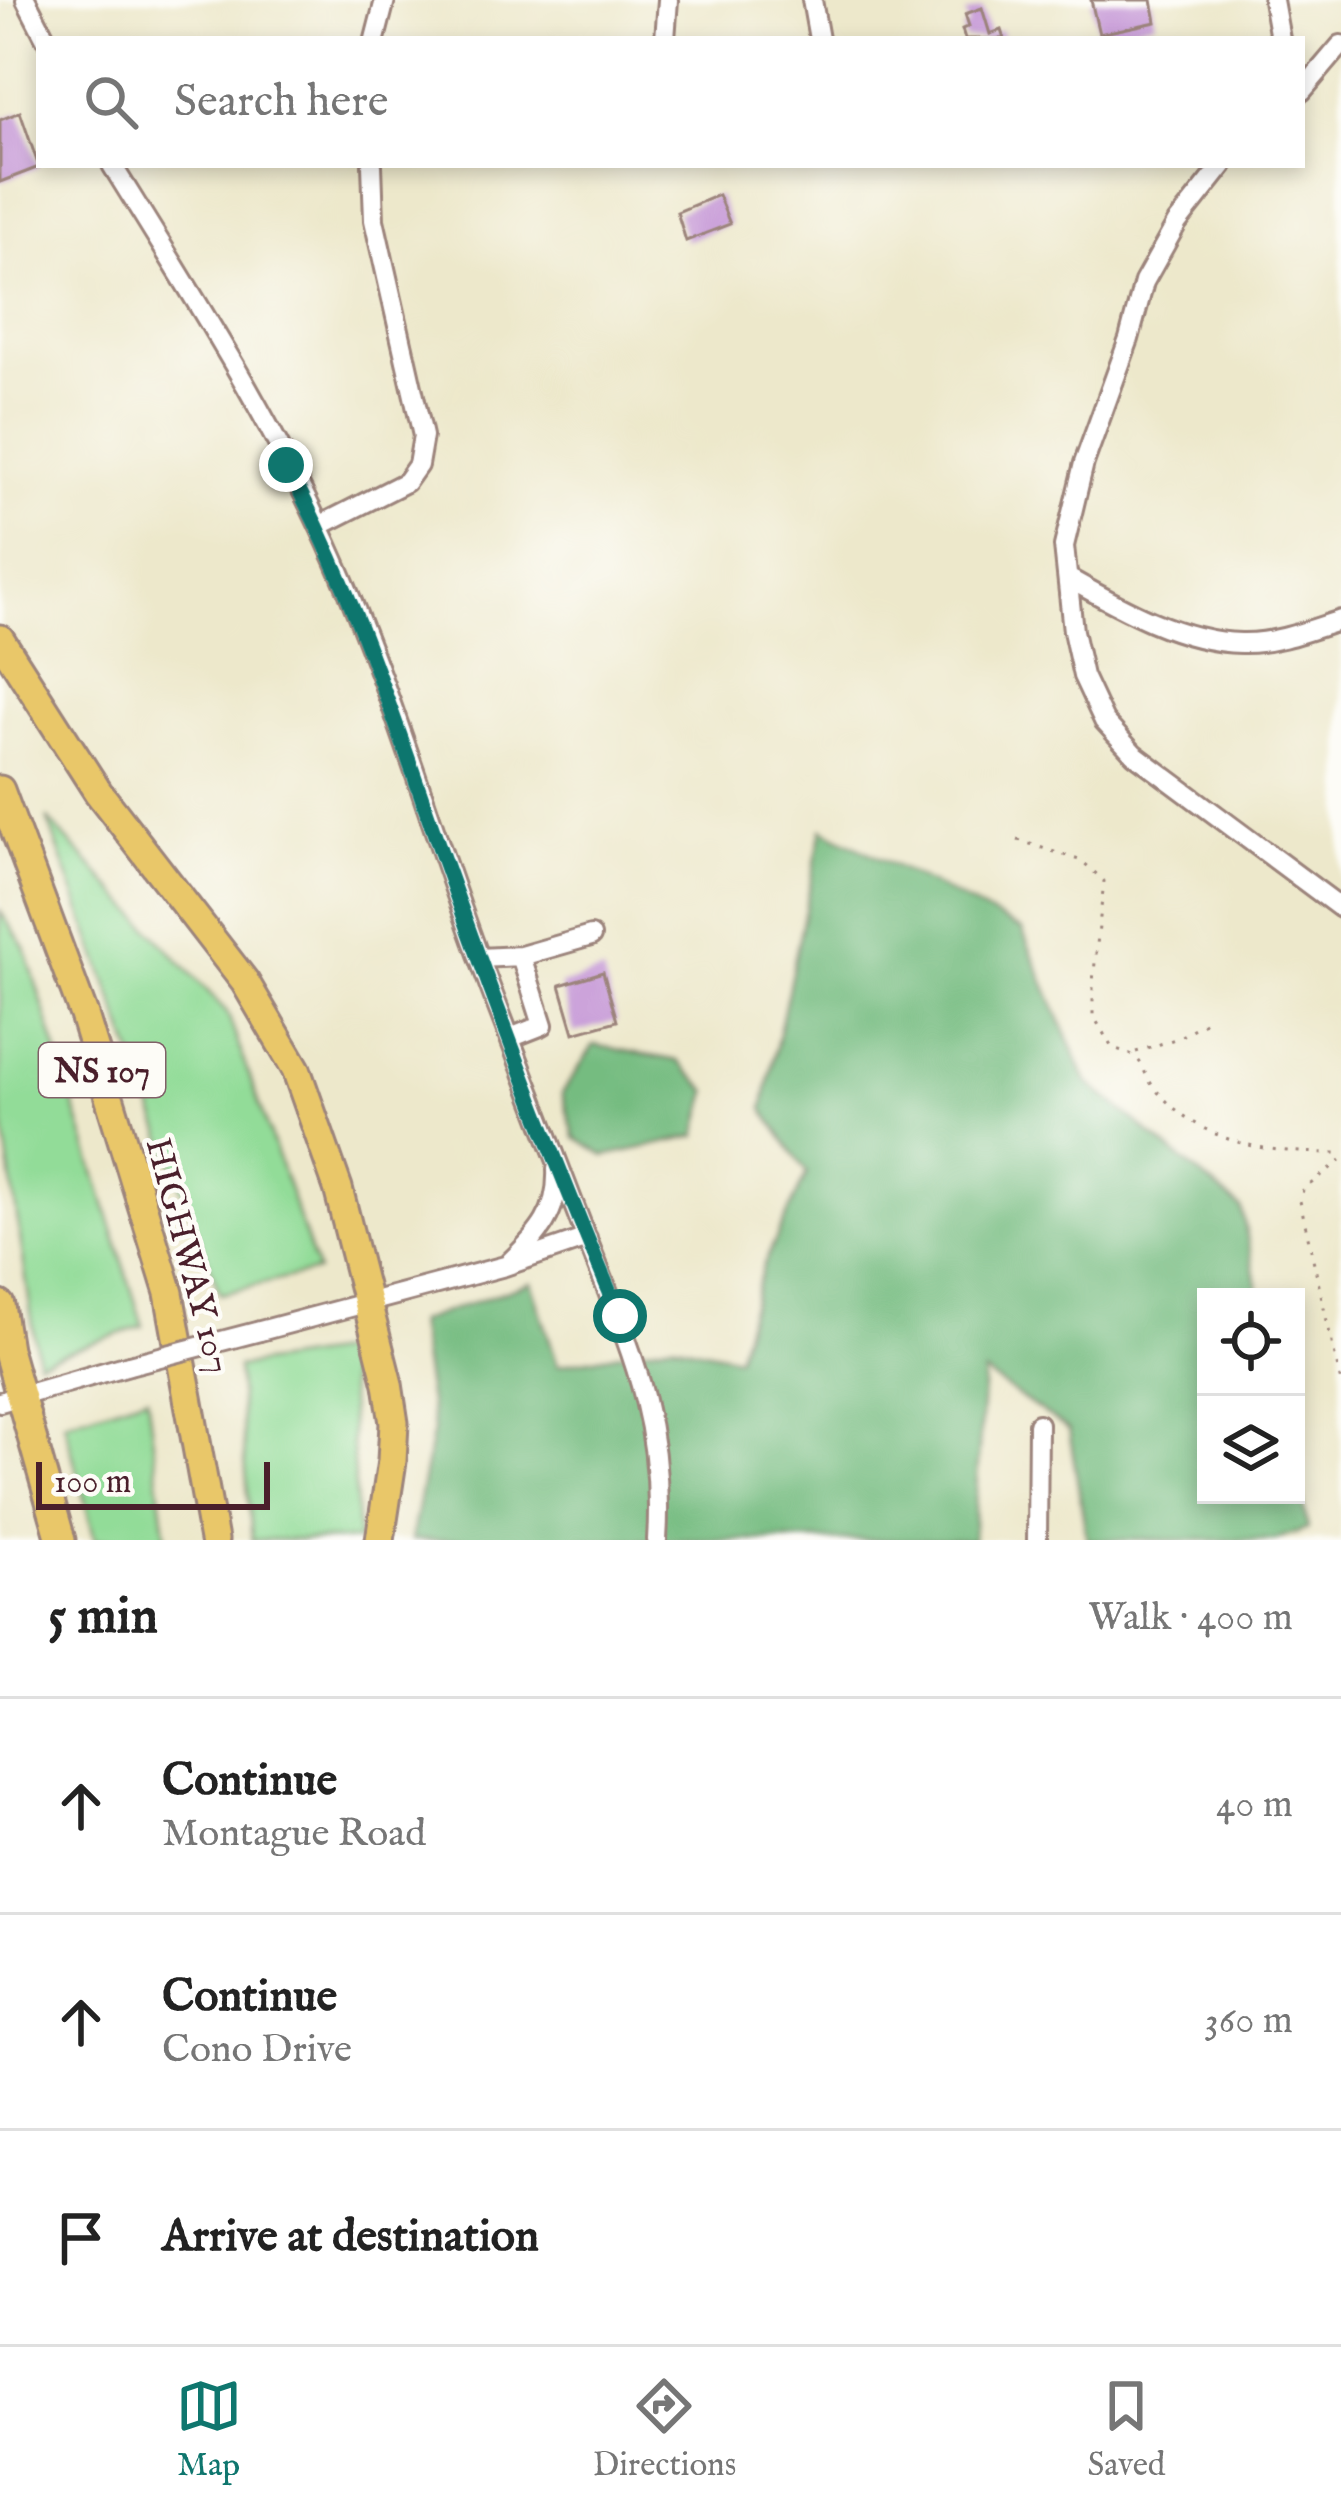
<!DOCTYPE html>
<html lang="en">
<head>
<meta charset="utf-8">
<style>
  :root { --surface:#fff; --page:#f6f6f6; --text:#222; --muted:#767676; --line:#e0e0e0; --accent:#0f766e }
  body { margin:0; font-family:"IM FELL English",serif; background:var(--page); color:var(--text) }
  .controls { position:absolute; right:36px; bottom:36px; display:grid; overflow:hidden; border-radius:0px; box-shadow:0 6px 18px #0003 }
  .controls button { width:108px; height:108px; display:grid; place-items:center; padding:0; border:0; border-bottom:3px solid var(--line); background:var(--surface); color:var(--text); font:60px sans-serif }
  .scale { position:absolute; left:36px; bottom:30px; width:234px; box-sizing:border-box; padding-left:12px; border:6px solid #4a1f2b; border-top:0; font-size:33px; line-height:42px; white-space:nowrap; color:#4a1f2b; -webkit-text-stroke:9px #fdfcf7; paint-order:stroke }
  .stop { position:absolute; width:36px; height:36px; margin:-27px; border:9px solid #0f766e; border-radius:50%; background:#fff }
  .stop.end { background:#0f766e; border-color:#fff; box-shadow:0 3px 12px #0008 }
  .list { margin:0; padding:0; list-style:none }
  h2 { display:flex; justify-content:space-between; align-items:center; height:156px; margin:0; padding:0 48px; font-size:51px }
  h2 small { font-size:39px; font-weight:400; color:var(--muted) }
  .list li { display:grid; grid-template-columns:78px 1fr auto; gap:36px; align-items:center; box-sizing:border-box; height:216px; padding:0 48px; border-top:3px solid var(--line) }
  .list b { display:block; font-size:45px; white-space:nowrap }
  .list p { margin:0; font-size:39px; white-space:nowrap; color:var(--muted) }
  .list em { font-size:39px; font-style:normal; color:var(--muted) }
  .icon { flex:none; width:66px; height:66px; fill:none; stroke:currentColor; stroke-width:2; stroke-linecap:round; stroke-linejoin:round }
  .map { position:relative; flex:none; width:1341px; height:1540px; overflow:hidden }
  .search { position:absolute; background:var(--surface); box-shadow:0 6px 18px #0003; left:36px; right:36px; top:36px; height:132px; display:flex; align-items:center; gap:30px; box-sizing:border-box; padding:0 42px; border-radius:0px; color:var(--muted); font-size:45px }
  .sheet { height:804px; background:var(--surface) }
  nav { display:flex; justify-content:space-around; align-items:center; box-sizing:border-box; height:168px; border-top:3px solid var(--line); background:var(--surface); font-size:33px; color:var(--muted) }
  nav a { display:grid; justify-items:center; gap:6px }
  nav .on { color:var(--accent) }
  .map>svg:first-child { display:block }
  .green { fill:#92dc98; stroke:#6e7e62; stroke-width:3 }
  .forest { fill:#75bc80; stroke:#606e56; stroke-width:3 }
  .building { fill:#c190d4 }
  .lines { fill:none; stroke-linecap:round; stroke-linejoin:round }
  .minor-casing { stroke:#9c847b; stroke-width:24 }
  .highway-casing { stroke:#9c847b; stroke-width:33 }
  .path { stroke:#9c847b; stroke-width:3; stroke-dasharray:3 9; stroke-linecap:butt }
  .minor { stroke:#fff; stroke-width:18 }
  .highway { stroke:#e9c769; stroke-width:27 }
  .minor-bridge-casing { stroke:#9c847b; stroke-width:24; stroke-linecap:butt }
  .minor-bridge { stroke:#fff; stroke-width:18 }
  .route { stroke:#0f766e; stroke-width:15 }
  .labels { text-anchor:middle; stroke-width:9; stroke-linejoin:round; paint-order:stroke }
  .shield { fill:#fdfcf7; stroke:#806168; stroke-width:3 }
  .shield-label { font-size:33px; font-weight:bold; fill:#4a1f2b }
  .street-label { font-size:36px; fill:#4a1f2b; stroke:#fdfcf7 }
</style>
</head>
<body>
<div class="map">
<svg width="1341" height="1540" viewBox="0 0 1341 1540">
  <rect width="100%" height="100%" fill="#fdfcf7"/>
  <filter id="ink" filterUnits="userSpaceOnUse"><feTurbulence type="fractalNoise" baseFrequency=".00833" numOctaves="2"/><feDisplacementMap in="SourceGraphic" scale="24" xChannelSelector="R" yChannelSelector="G"/><feConvolveMatrix kernelMatrix="1 2 1 2 8 2 1 2 1" color-interpolation-filters="sRGB"/></filter>
  <filter id="wash" filterUnits="userSpaceOnUse"><feTurbulence type="fractalNoise" baseFrequency=".004" numOctaves="4" result="noise"/><feDisplacementMap in="SourceGraphic" scale="48" xChannelSelector="R" yChannelSelector="G"/><feGaussianBlur stdDeviation="2.7" result="paint"/><feColorMatrix in="noise" values="0 0 0 0 0 0 0 0 0 0 0 0 0 0 0 0 0 1.4 0 .05"/><feComposite in="paint" operator="in"/></filter>
  <g filter="url(#wash)">
    <rect width="100%" height="100%" fill="#ede8cb"/>
    <path class="green" d="M47 818 227 1012 317 1271 220 1294Z
      M0 911 25 948 143 1326 38 1361 0 1100Z
      M346 1351 358 1540H252L237 1367Z
      M147 1396 166 1540H95L64 1422Z"/>
    <path class="forest" d="M822 829 1022 930 1087 1082 1241 1208 1260 1297H1206V1495H1296V1470L1308 1528 1274 1540H1087L1069 1430 984 1373 973 1540H411L433 1430 417 1322 531 1282 558 1365 672 1343 737 1357 763 1266 807 1173 763 1109Z
      M594 1045 678 1061 708 1091 697 1136 605 1156 575 1138 562 1093Z"/>
    <g id="blocks">
      <path class="building" d="M1091 0H1152L1156 22 1099 34Z
        M982 8 990 34 1001 30 1004 39H965L962 29 969 26 965 14Z
        M20 112 39 167 0 182V120Z
        M718 195 730 224 686 241 677 212Z
        M603 972 617 1021 574 1033 560 985Z"/>
    </g>
  </g>
  <g filter="url(#ink)">
    <use href="#blocks" fill-opacity="0" stroke="#9c847b" stroke-width="3"/>
    <g class="lines">
      <g class="minor-casing">
        <path id="minor" d="M26 0 46 39
          M812 0 819 39
          M1273 0 1280 39
          M375 39 385 0
          M665 39 668 0
          M1302 91 1341 45
          M112 165C185 283 261 401 320 528 393 684 437 853 500 1013 529 1087 557 1161 585 1234 628 1344 665 1417 657 1540
          M1223 165 1177 223 1144 282 1129 339 1084 463 1064 546 1073 631 1083 676 1104 721 1134 754 1341 908
          M319 526 406 482 418 465 423 436 374 220 372 165
          M1068 578C1119 607 1180 642 1241 643 1275 644 1310 630 1341 620
          M479 958 521 956 591 936
          M510 1038 543 1025 521 956
          M510 1262C539 1234 559 1212 557 1169
          M260 1331 505 1266 587 1238
          M0 1402 129 1365
          M1037 1540 1038 1424"/>
      </g>
      <g class="highway-casing">
        <path id="highway" d="M0 639 98 792 245 982 296 1069 338 1188 388 1384 394 1423 392 1461 380 1540
          M0 790 84 1015 169 1293 214 1540
          M0 1305 7 1349 61 1540"/>
      </g>
      <path class="path" d="M1018 840 1082 861 1104 881 1093 981V1015L1112 1048C1150 1057 1136 1067 1157 1091 1207 1147 1270 1153 1341 1153
        M1136 1052 1178 1038 1206 1021
        M1341 1160 1303 1190 1300 1201 1341 1383"/>
      <use href="#minor" class="minor"/>
      <use href="#highway" class="highway"/>
      <g class="minor-bridge-casing">
        <path id="minor-bridge" d="M129 1365 260 1331"/>
      </g>
      <use href="#minor-bridge" class="minor-bridge"/>
    </g>
  </g>
  <g class="lines" filter="url(#ink)">
    <path class="route" d="M286 465C353 589 395 723 442 855 497 1010 555 1165 620 1316"/>
  </g>
  <g class="labels">
    <rect class="shield" x="39" y="1043" width="126" height="54" rx="9"/>
    <g class="shield-label">
      <text x="102" y="1082">NS 107</text>
    </g>
    <g class="street-label">
      <text transform="translate(190 1255) rotate(75)" y="13">HIGHWAY 107</text>
    </g>
  </g>
</svg>
<div class="controls">
<button><svg class="icon" aria-label="locate" viewBox="0 0 24 24"><circle cx="12" cy="12" r="6"/><path d="M12 2v4M12 18v4M2 12h4M18 12h4"/></svg></button>
<button><svg class="icon" aria-label="layers" viewBox="0 0 24 24"><path d="M12 4l9 5-9 5-9-5zM3 14l9 5 9-5"/></svg></button>
</div>
<div class="scale">100 m</div>
<div class="stop" style="left:620px;top:1316px"></div>
<div class="stop end" style="left:286px;top:465px"></div>
<div class="search"><svg class="icon" aria-label="search" viewBox="0 0 24 24"><circle cx="10" cy="10" r="6"/><path d="M15 15l6 6"/></svg>Search here</div>
</div>
<section class="sheet">
<h2>5 min<small>Walk · 400 m</small></h2>
<ul class="list">
<li><svg class="icon" aria-label="ahead" viewBox="0 0 24 24"><path d="M12 20V5M6 11l6-6 6 6"/></svg><div><b>Continue</b><p>Montague Road</p></div><em>40 m</em></li>
<li><svg class="icon" aria-label="ahead" viewBox="0 0 24 24"><path d="M12 20V5M6 11l6-6 6 6"/></svg><div><b>Continue</b><p>Cono Drive</p></div><em>360 m</em></li>
<li><svg class="icon" aria-label="arrive" viewBox="0 0 24 24"><path d="M6 21V4h12l-3 4 3 4H6"/></svg><div><b>Arrive at destination</b></div></li>
</ul>
</section>
<nav>
<a class="on"><svg class="icon" aria-label="map" viewBox="0 0 24 24"><path d="M3 6l6-2 6 2 6-2v14l-6 2-6-2-6 2zM9 4v14M15 6v14"/></svg>Map</a>
<a><svg class="icon" aria-label="directions" viewBox="0 0 24 24"><path d="M12 3l9 9-9 9-9-9zM9 14v-3h6M13 9l2 2-2 2"/></svg>Directions</a>
<a><svg class="icon" aria-label="saved" viewBox="0 0 24 24"><path d="M7 4h10v16l-5-4-5 4z"/></svg>Saved</a>
</nav>
</body>
</html>
